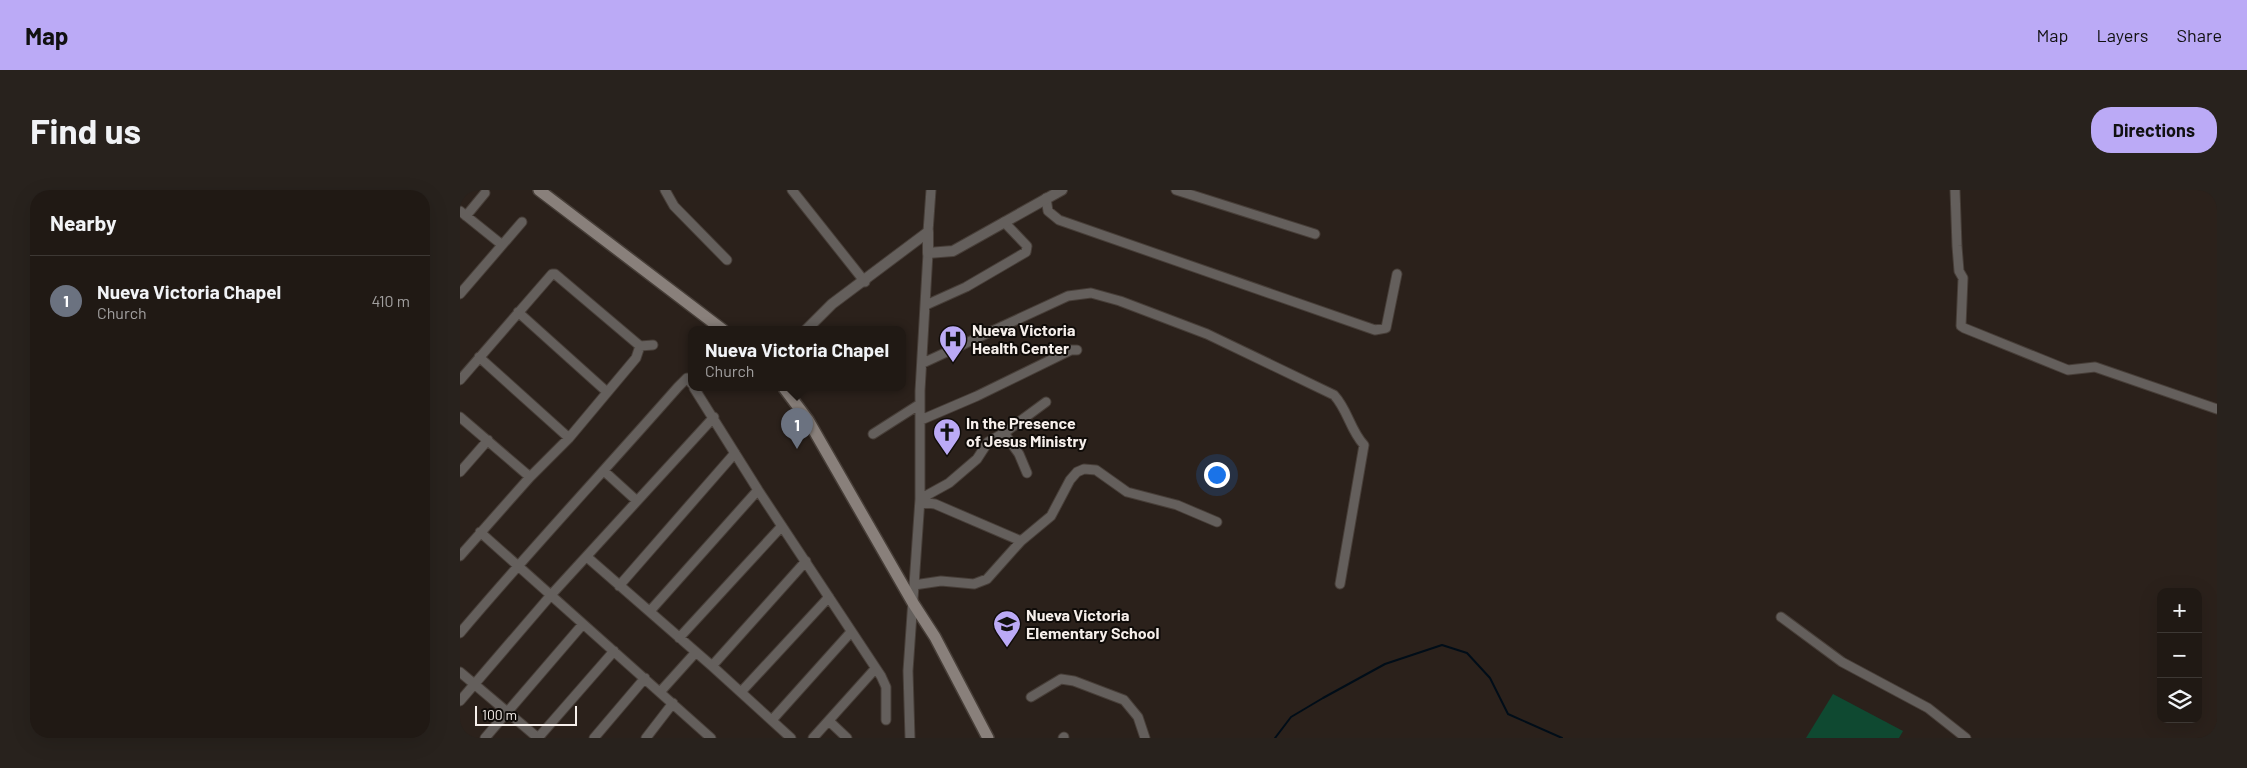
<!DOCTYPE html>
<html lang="en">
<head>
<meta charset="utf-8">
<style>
  :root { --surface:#201914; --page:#28221d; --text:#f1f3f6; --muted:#a2a0a0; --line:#3d3834; --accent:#bbaaf6 }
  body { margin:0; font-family:Barlow,sans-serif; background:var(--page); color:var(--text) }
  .controls { position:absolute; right:15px; bottom:15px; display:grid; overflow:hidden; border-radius:10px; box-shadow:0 5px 20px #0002 }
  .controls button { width:45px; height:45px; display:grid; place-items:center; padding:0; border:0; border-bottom:1px solid var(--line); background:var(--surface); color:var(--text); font:25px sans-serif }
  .scale { position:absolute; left:15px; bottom:12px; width:102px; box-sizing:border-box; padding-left:5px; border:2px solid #f6efeb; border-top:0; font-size:14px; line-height:18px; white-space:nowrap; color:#f6efeb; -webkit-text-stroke:4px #100c09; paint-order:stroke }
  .you { position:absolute; left:756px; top:284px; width:18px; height:18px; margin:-12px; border:4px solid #fff; border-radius:50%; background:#1a73e8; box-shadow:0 0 0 8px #1a73e833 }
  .badge { display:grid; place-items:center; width:32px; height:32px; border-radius:50%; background:var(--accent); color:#fff; font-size:16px; font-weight:700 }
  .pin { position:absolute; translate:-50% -41px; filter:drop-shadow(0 1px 2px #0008) }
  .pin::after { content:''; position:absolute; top:26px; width:18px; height:15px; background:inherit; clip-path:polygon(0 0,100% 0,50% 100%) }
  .popup { position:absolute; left:228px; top:136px; width:218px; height:65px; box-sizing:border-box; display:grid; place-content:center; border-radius:10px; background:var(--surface); filter:drop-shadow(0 1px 4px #0005); font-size:16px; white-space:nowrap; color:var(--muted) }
  .popup b { font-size:19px; color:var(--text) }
  .popup::after { content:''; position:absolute; left:50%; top:100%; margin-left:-10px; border:10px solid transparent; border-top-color:var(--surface) }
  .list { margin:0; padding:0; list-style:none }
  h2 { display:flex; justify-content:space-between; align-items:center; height:65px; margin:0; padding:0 20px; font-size:21px }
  h2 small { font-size:16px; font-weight:400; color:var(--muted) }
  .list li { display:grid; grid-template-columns:32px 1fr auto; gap:15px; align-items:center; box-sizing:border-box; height:90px; padding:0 20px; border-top:1px solid var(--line) }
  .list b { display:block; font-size:19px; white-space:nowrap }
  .list p { margin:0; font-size:16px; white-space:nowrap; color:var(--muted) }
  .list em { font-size:16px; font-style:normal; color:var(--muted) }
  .icon { flex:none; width:28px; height:28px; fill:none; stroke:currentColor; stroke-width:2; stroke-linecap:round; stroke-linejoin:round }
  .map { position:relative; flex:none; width:1757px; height:548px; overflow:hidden; border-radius:20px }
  header { display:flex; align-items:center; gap:30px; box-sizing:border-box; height:70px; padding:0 25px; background:var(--accent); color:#111 }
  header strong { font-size:24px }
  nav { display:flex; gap:28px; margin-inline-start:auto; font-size:18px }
  .intro { display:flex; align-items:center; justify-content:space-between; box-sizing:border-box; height:120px; padding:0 30px }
  h1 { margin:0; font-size:35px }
  .button { padding:12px 22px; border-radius:20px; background:var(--accent); color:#111; font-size:18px; font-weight:700 }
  main { display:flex; gap:30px; padding:0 30px }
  aside { flex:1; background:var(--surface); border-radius:20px; box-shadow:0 5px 20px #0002 }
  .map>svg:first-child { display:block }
  .green { fill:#0f4931 }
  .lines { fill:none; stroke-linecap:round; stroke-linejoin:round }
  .stream { stroke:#000d18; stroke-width:2 }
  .minor-casing { stroke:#473e38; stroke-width:11 }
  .tertiary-casing { stroke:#473e38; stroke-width:12 }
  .secondary-casing { stroke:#473e38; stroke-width:14 }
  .minor { stroke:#645f5c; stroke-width:9 }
  .tertiary { stroke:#645f5c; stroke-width:10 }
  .secondary { stroke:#89807b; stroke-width:11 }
  .labels { text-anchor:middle; stroke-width:4; stroke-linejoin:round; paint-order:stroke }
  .poi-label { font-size:16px; font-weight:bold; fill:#f6efeb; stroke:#100c09; text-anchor:start }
</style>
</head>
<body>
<header>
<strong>Map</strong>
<nav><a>Map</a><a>Layers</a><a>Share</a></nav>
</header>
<div class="intro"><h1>Find us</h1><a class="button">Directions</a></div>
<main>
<aside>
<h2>Nearby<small></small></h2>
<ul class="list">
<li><span class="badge" style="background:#6b7280">1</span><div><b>Nueva Victoria Chapel</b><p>Church</p></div><em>410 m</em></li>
</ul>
</aside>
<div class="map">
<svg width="1757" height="548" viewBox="0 0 1757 548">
  <rect width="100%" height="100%" fill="#2b211b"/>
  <path class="green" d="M1373 504 1443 541 1439 548H1346Z"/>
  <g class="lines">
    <path class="stream" d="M815 548 831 527 863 508 925 474 982 455 1007 463 1030 488 1048 524 1102 548"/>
    <g class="minor-casing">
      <path id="minor" d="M205 0 214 16 267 70
        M332 0 405 92
        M716 0 855 44
        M1495 0 1497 56 1499 81 1503 88 1501 136 1504 138 1608 180 1635 177 1757 219
        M586 8 588 21 599 30 915 140 926 138 937 84
        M0 21 41 54
        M6 26 25 3
        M468 42 471 0
        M0 104 62 32
        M466 115 506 97 566 62 567 56 544 32
        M58 122 147 202
        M19 167 109 248
        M463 173 608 106 631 103 660 111 747 144 874 205C888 220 890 240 904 255L880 394
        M0 190 92 84H95L180 156
        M234 198 298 300 421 486 426 497V530
        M0 227 70 287
        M461 230 517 206 611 160H617
        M413 244 460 214
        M144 281 177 311
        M0 282 28 250
        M567 283 559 264 544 243 586 212
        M460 309 489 293 517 269 528 252 544 243
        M460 312 475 314 561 351
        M20 342 251 548
        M0 366 70 287 109 248 176 168 180 156 193 155
        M127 367 252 476 331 548
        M454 395 481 391 514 394 527 389 561 351 591 326 610 290 617 282 624 279 636 280 667 302 717 315 757 332
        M159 396 275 263
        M190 421 298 300
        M1321 427 1382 472 1468 518 1506 548
        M0 443C71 359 146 279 218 197L227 188 232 194
        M219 448 322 336
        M252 476 346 371
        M0 482 78 548
        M200 502 236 462
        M281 502 369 407
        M571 507 601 489 614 491 664 510 678 527 685 548
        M0 511 91 405 254 227
        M312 530 391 442
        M369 531 387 548
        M25 548 123 434
        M78 548 154 461
        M134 548 185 488
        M186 548 213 513
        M353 548 415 479
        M450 548 448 481 460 309V201L468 63
        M603 548 604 547"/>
    </g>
    <g class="tertiary-casing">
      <path id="tertiary" d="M468 42V63L493 61 602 0
        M346 140 372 114 468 42"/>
    </g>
    <g class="secondary-casing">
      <path id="secondary" d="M79 0 263 140
        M324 198 348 230 453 413 475 447 528 548"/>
    </g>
    <use href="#minor" class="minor"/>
    <use href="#tertiary" class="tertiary"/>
    <use href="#secondary" class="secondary"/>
  </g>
  <defs>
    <g id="hospital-pin" transform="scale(1.4375)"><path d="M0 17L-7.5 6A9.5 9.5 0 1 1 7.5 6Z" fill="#bbaaf6" stroke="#100c09"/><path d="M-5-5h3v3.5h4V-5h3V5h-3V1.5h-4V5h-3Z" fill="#111"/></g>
    <g id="church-pin" transform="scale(1.4375)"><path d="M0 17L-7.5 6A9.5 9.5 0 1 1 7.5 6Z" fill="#bbaaf6" stroke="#100c09"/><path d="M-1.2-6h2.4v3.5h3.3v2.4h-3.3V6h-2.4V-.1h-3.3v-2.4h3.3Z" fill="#111"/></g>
    <g id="school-pin" transform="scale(1.4375)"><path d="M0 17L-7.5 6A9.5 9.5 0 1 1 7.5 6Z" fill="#bbaaf6" stroke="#100c09"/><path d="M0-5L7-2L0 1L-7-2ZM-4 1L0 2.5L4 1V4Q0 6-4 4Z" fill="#111"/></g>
  </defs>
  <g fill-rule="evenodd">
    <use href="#hospital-pin" x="493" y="149"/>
    <use href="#church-pin" x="487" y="242"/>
    <use href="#school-pin" x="547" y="434"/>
  </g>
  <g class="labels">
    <g class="poi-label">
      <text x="512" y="146">Nueva Victoria<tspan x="512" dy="18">Health Center</tspan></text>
      <text x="506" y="239">In the Presence<tspan x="506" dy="18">of Jesus Ministry</tspan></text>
      <text x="566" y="431">Nueva Victoria<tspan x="566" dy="18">Elementary School</tspan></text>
    </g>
  </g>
</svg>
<div class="controls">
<button>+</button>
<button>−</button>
<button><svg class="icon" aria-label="layers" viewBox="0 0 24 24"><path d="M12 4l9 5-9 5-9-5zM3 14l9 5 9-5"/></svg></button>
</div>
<div class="scale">100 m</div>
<div class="you"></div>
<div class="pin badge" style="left:337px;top:259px;background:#6b7280">1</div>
<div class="popup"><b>Nueva Victoria Chapel</b>Church</div>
</div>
</main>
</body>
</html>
